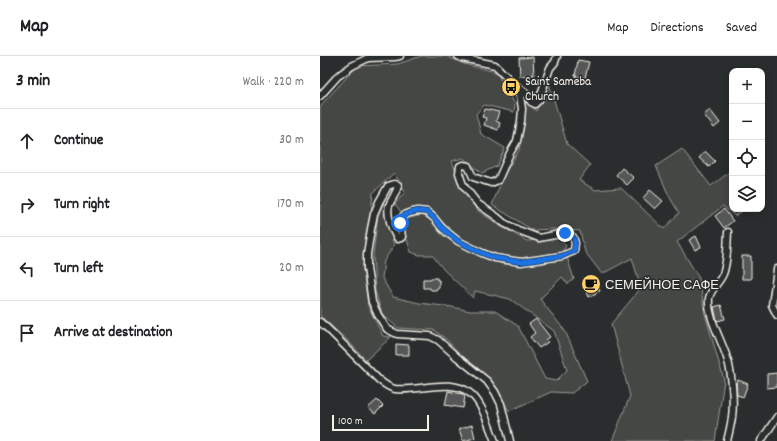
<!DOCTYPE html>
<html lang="en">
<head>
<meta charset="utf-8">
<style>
  :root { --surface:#fff; --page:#f2f2f2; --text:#202124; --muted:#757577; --line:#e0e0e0 }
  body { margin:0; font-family:Dekko,sans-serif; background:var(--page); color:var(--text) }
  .controls { position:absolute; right:12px; top:12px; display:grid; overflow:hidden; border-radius:8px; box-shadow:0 2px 10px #0003 }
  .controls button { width:36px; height:36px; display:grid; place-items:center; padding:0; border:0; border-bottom:1px solid var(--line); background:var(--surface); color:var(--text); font:20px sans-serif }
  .scale { position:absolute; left:12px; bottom:10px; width:97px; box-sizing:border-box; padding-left:4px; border:2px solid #f4f1e8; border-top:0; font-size:11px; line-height:14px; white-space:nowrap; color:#f4f1e8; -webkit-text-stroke:3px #2a2d2e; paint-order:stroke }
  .stop { position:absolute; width:12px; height:12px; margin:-9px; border:3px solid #1a73e8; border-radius:50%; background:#fff }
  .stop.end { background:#1a73e8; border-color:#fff; box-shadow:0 1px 4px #0008 }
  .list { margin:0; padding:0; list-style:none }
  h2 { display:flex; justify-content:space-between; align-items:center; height:52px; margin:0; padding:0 16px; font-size:17px }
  h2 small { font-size:13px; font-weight:400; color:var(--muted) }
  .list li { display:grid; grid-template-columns:26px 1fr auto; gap:12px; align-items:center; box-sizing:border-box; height:64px; padding:0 16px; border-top:1px solid var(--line) }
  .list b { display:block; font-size:15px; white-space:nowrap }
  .list em { font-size:13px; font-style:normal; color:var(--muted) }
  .icon { flex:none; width:22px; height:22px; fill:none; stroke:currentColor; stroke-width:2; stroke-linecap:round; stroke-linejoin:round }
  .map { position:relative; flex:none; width:457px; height:385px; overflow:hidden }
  header { display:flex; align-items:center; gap:24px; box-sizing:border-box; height:56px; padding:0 20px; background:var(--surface); border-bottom:1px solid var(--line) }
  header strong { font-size:19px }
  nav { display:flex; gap:22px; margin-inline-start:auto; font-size:14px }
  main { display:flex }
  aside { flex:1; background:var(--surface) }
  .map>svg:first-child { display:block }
  .green { fill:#444645; stroke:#9c9c96 }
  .building { fill:#555756; stroke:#f4f1e8 }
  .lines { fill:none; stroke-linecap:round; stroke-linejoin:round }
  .street-casing { stroke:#f4f1e8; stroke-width:9 }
  .street { stroke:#2a2d2e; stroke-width:6 }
  .route { stroke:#1a73e8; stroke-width:5 }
  .labels { text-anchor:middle; stroke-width:3; stroke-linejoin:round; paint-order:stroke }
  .poi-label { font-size:13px; fill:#f4f1e8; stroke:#2a2d2e; text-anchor:start }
</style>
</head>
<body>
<header>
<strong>Map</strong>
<nav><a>Map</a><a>Directions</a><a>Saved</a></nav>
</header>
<main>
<aside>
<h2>3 min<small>Walk · 220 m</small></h2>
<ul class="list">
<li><svg class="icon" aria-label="ahead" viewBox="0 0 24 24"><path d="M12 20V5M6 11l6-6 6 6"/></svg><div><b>Continue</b></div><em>30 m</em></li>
<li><svg class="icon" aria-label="right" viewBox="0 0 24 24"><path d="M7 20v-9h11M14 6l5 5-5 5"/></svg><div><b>Turn right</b></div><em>170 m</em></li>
<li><svg class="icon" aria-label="left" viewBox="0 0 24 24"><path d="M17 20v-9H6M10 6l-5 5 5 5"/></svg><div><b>Turn left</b></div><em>20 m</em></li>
<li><svg class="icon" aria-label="arrive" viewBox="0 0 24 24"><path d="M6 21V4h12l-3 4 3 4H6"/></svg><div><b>Arrive at destination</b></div></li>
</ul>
</aside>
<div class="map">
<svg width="457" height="385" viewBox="0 0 457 385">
  <rect width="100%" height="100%" fill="#2a2d2e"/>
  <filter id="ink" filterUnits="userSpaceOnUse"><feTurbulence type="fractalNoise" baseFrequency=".025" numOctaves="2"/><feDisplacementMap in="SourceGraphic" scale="8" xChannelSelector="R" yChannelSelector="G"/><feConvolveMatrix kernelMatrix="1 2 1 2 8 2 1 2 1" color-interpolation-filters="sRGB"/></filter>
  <g filter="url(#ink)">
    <path class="green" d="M101 0H126L144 8 176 16 195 48 194 56 164 49 156 58 161 78 185 92 177 110 162 117 143 102 132 105 141 130 157 154 182 171 207 185 240 182 246 190 242 196 206 203 175 199 138 181 111 155 81 156 75 148 85 136 74 117 53 137 51 157 45 186 43 213 48 250 63 280 71 281 46 304 29 286 0 260V53L2 48 37 10 78 8Z
      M228 24 247 88 270 109 259 124 275 134 301 132 344 173 359 157 349 140 336 110 362 93 391 130 411 115 412 116V153H425L415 160 403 150 357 186 379 222 385 258 404 324 395 385H292L310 340 291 268 321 232 312 202 282 218 265 196 260 175 234 173 212 174 172 149 184 119 199 94 204 62 202 39 216 55Z
      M64 147 67 165 74 189 64 205 62 222 73 241 99 247 132 251 150 255H175L198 270 225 323 236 325 247 314 234 275 190 243 155 235 153 242 124 214 112 199H99L91 196 84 175 86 163 102 159 113 166 121 178 137 189 152 194 182 208H220L247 201 254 223 248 228 242 221 220 243 245 275 267 325 252 337 231 336 189 355 177 334 169 322 145 304 127 284 114 274 78 272 62 258 55 235 53 199 58 158Z"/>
    <path class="building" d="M213 1 214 19 200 20 199 2Z
      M258 4 269 6 265 22 255 20Z
      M165 53 179 56 176 65 180 67 178 74 164 69 166 62 162 61Z
      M390 54 400 67 394 72 384 59Z
      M385 95 395 105 389 111 379 102Z
      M302 112 314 122 307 129 296 119Z
      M330 134 343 145 335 153 323 142Z
      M404 153 413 165 404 172 395 160Z
      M376 180 381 191 375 194 369 184Z
      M422 200H431V223H422Z
      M111 222H117V224H119V232H117L116 234H111L110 232H103V223H110Z
      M274 223 280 235 269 241 263 228Z
      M401 249 405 263 397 265 394 251Z
      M216 263 230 281 226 284 228 286 219 292 210 281 215 277 209 268Z
      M76 288 89 289V299H76Z
      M457 317V331L447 332V318Z
      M418 324 428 328 423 341 417 339 416 329Z
      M128 335 142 338 145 340 143 352 125 349Z
      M57 344 63 350 55 358 48 352Z
      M152 369 155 382 143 385 139 373Z"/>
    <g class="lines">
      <g class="street-casing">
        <path id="street" d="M138 0 142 2 175 9 192 26 205 36 211 46 215 48 219 44 230 12 235 6 237 0
          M0 40 18 20 32 10 48 2 75 1 80 0
          M457 213 452 249 457 259
          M0 266 8 273 59 324C64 328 69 332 75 333 98 336 132 321 151 338 163 348 169 371 175 385
          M190 385 181 348 175 336 167 325 137 301 118 284 110 280 77 278 67 273 58 259 52 246 47 212V198L51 173 54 158 59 146 68 130 74 128 78 129C77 136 73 141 70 147 65 156 72 175 78 183L81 182 82 181 80 167 83 160 89 157 98 155 107 156 114 162 122 172 138 185 162 197 175 202 201 206 242 200 254 195 255 187 253 181 245 177 219 182 198 174 184 167 177 161 158 148 143 129 139 117 140 110 143 109 148 110 153 121 171 127 178 124 190 97 197 85 201 65 202 53 200 39 192 26
          M407 385C409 377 411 369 412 361 414 347 412 323 409 309 405 289 387 263 389 242 391 233 399 227 403 218 408 205 407 190 408 176
          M441 385 457 361"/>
      </g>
      <use href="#street" class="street"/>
    </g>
  </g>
  <g class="lines" filter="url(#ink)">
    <path class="route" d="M80 167 83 160 89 157 98 155 107 156 114 162 122 172 138 185 162 197 175 202 201 206 242 200 254 195 255 187 253 181 245 177"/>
  </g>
  <defs>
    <g id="bus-disc" transform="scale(1)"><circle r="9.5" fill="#ffd166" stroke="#2a2d2e"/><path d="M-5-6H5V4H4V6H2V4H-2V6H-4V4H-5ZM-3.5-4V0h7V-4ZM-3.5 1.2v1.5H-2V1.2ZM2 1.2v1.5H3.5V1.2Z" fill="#111"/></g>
    <g id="cafe-disc" transform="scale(1)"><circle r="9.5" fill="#ffd166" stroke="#2a2d2e"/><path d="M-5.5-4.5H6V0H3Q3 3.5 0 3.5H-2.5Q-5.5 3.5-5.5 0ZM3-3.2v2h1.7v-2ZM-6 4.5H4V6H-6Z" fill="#111"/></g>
  </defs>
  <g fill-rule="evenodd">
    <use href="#bus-disc" x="191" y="31"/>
    <use href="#cafe-disc" x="271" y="228"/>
  </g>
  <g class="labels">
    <g class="poi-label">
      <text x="205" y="29">Saint Sameba<tspan x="205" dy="15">Church</tspan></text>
      <text x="285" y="233">СЕМЕЙНОЕ САФЕ</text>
    </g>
  </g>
</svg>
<div class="controls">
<button>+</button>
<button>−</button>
<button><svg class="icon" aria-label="locate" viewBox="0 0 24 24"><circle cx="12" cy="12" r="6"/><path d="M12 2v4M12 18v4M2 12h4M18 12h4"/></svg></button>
<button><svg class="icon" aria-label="layers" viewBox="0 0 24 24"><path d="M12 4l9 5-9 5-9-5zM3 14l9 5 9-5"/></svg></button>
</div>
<div class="scale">100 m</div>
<div class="stop" style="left:80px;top:167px"></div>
<div class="stop end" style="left:245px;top:177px"></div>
</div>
</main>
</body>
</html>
